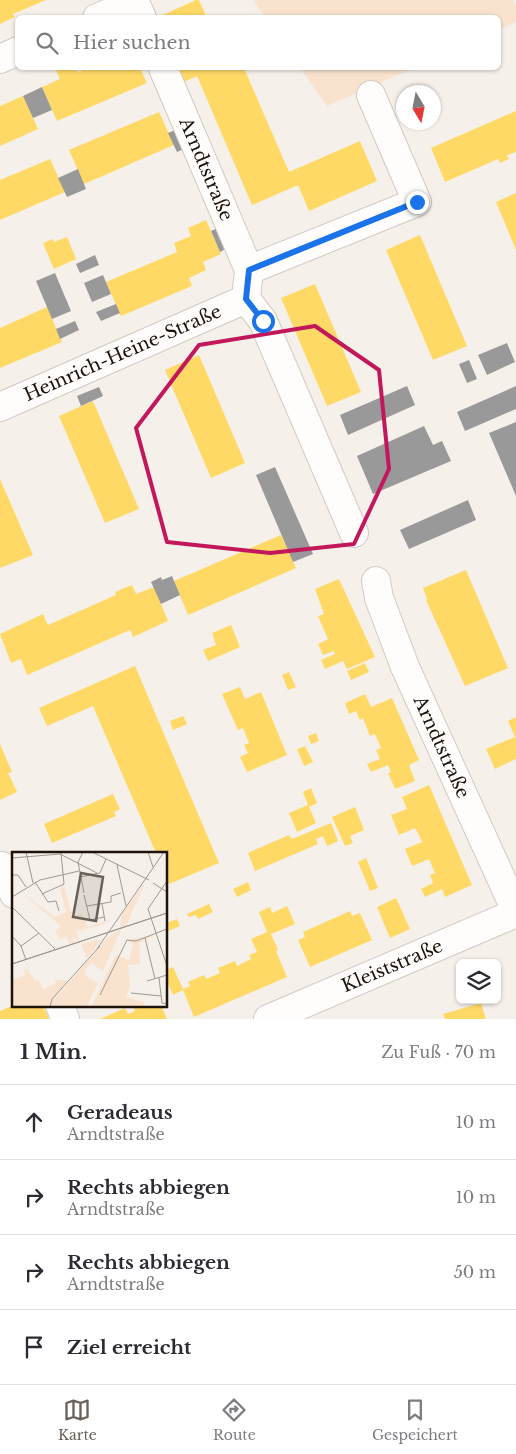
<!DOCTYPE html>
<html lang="de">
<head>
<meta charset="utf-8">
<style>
  :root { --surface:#fff; --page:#f7f7f7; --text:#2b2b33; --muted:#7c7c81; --line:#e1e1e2; --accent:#696058 }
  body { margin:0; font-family:"Libre Baskerville",serif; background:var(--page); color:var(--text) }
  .controls { position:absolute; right:15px; bottom:15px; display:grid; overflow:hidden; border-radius:8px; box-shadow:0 1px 4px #0004 }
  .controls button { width:45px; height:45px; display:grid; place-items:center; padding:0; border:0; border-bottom:1px solid var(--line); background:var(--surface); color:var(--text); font:25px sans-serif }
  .compass { position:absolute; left:396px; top:85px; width:45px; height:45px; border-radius:50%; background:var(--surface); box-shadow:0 1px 4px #0004; rotate:170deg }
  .stop { position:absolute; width:15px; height:15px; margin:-11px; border:4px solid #1a73e8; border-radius:50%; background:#fff }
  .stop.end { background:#1a73e8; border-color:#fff; box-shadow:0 1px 5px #0008 }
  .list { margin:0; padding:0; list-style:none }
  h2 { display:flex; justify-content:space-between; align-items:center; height:65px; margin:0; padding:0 20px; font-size:21px }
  h2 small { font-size:16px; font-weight:400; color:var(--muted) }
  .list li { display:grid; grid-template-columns:32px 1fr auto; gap:15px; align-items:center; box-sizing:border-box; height:75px; padding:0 20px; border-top:1px solid var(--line) }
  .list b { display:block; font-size:19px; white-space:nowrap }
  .list p { margin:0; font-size:16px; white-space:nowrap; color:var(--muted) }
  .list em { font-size:16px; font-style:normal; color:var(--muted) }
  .icon { flex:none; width:28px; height:28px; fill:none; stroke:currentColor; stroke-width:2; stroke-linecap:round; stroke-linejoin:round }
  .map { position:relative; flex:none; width:516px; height:1019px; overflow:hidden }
  .search { position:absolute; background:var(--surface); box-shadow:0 1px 4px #0004; left:15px; right:15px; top:15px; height:55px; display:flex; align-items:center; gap:12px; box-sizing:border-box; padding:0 18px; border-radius:8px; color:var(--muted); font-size:19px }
  .sheet { height:365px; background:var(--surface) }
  nav { display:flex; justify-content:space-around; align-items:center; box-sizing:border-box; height:70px; border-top:1px solid var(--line); background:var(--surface); font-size:14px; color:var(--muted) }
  nav a { display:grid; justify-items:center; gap:2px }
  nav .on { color:var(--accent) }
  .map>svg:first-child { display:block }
  .green { fill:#f9e3cf }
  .homes { fill:#ffd966 }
  .industry { fill:#999 }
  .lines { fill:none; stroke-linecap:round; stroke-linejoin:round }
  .minor-casing { stroke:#d2cac2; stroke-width:30 }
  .minor { stroke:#fefdfc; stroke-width:28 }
  .route { stroke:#1a73e8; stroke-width:6 }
  .marked { fill:none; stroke:#c2185b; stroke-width:4; stroke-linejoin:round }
  .labels { text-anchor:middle; stroke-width:5; stroke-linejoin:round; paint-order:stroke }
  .street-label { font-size:18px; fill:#1d130a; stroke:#fff }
  .inset-road { fill:none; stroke:#9f9890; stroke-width:1 }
  .view { fill:#696058; fill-opacity:0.15; stroke:#696058; stroke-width:2.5 }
  .inset-edge { fill:none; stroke:#1d130a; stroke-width:2.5 }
</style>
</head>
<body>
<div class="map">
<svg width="516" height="1019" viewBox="0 0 516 1019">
  <rect width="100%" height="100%" fill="#f6f0ea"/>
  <path class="green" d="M253 0H514L516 6V22L499 30 498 18 265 17Z
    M300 68H414L327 106Z"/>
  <path class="homes" d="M0 0H46L13 14 15 17 0 24Z
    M196 0H199L207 18H156Z
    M63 68H76L78 72 88 68H140L147 83 57 121 42 87 60 79 56 70Z
    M178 68H244L289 172 360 141 377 181 309 211 298 185 252 205 197 76 184 82Z
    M23 96 38 129 0 146V106Z
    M516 111V152L507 155 509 159 500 163 498 159 445 182 431 148Z
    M159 112 174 145 84 184 69 150Z
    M50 159 65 192 0 220V180Z
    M516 193V250L496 202Z
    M206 220 221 254 203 262 206 270 189 278 192 286 121 316 106 282 177 252 174 243 191 236 188 228Z
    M420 235 467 346 433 360 386 250Z
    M67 237 76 259 54 269 43 243 53 239 54 242Z
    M315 284 361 392 327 406 281 298Z
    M47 307 62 342 0 368V328Z
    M199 355 245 463 211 478 165 370Z
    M93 401 139 509 105 523 59 416Z
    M0 479 33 555 0 568Z
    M281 535 296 568 188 615 174 581Z
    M466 570 508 668 465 686 426 600 427 599 423 588Z
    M339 579 375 657 347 669 343 661 325 669 321 660 335 654 334 651 323 655 318 644 328 639 318 616 324 614 315 589Z
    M132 585 136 594 154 587 168 621 133 637 130 630 27 675 21 659 11 663 0 634 43 614 48 625 116 595 115 592Z
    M231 625 240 647 208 661 203 650 216 645 212 633Z
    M365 663 369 672 351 680 347 671Z
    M135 666 219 863 169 884 166 877V853H156L93 706 47 726 39 708Z
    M289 672 296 687 288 690 282 675Z
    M240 687 245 699 261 692 287 755 247 772 240 757 248 753 244 745 249 743 243 728 238 730 222 694Z
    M365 694 371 707 392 698 419 760 409 765 415 781 395 789 388 773 391 772 388 765 371 772 367 764 380 759 376 750 381 748 375 734 370 736 363 718 360 720 356 711 349 714 345 703Z
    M183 716 187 724 173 730 170 721Z
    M516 717V759L495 769 486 749 515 737 508 721Z
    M316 733 319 741 311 744 308 736Z
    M0 744 12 772 8 773 17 792 0 800Z
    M305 746 313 762 304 766 297 749Z
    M429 785 472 885 445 897 442 889 425 897 421 889 433 883 430 875 435 873 429 859 412 866 405 849 422 842 419 835 415 828 399 835 391 815 407 809 402 797Z
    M311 788 317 803 309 807 316 823 297 832 289 813 308 805 303 792Z
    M113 794 120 809 114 812 116 816 52 843 44 824Z
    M355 807 364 830 350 836 353 843 345 846 332 817Z
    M331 823 338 841 327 846 323 836 316 839 318 844 255 871 248 853 289 835 292 839Z
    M366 858 378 888 370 891 358 862Z
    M248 882 251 890 237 897 233 889Z
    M396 898 410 929 390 938 377 907Z
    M209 904 213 912 198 919 196 915 189 917 187 914Z
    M287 906 295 924 271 934 278 950 276 951 287 977 194 1017 183 990 173 995 166 979V970L173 967 183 989 190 986 188 982 204 975 206 979 220 973 218 968 235 961 237 966 251 959 249 955 257 952 251 939 267 932 259 912 270 907 272 913Z
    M350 911 352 916 360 913 372 940 310 967 298 940 305 937 303 932Z
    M177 919 180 926 166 932V923Z
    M481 1003 486 1019H445L443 1014Z
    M14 1005H43L49 1019H0V1011Z
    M133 1005H161L167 1019H100L125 1008 128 1014 135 1011Z"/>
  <path class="industry" d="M42 87 52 110 33 118 23 96Z
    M178 129 186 148 177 152 168 133Z
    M78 169 86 189 67 197 58 178Z
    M220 227 229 247 220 252 211 231Z
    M95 255 99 265 80 273 76 264Z
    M55 273 71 311 52 319 36 281Z
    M103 275 111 294 92 302 84 283Z
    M116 304 120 313 101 321 96 312Z
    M75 321 79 330 60 339 56 329Z
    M507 343 515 362 487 375 478 355Z
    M469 360 477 379 467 383 459 364Z
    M407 386 415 405 348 435 340 415Z
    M516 386V409L465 431 457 412Z
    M99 387 103 396 81 406 77 396Z
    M516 422V496L489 433Z
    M424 426 433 445 442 441 451 461 373 494 357 456Z
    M275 467 313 554 293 562 256 475Z
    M468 500 476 520 409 549 400 530Z
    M172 576 180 595 161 604 151 582 161 577 162 580Z"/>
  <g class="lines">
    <g class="minor-casing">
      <g id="minor">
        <path d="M97 18 135 2 142 18"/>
        <path d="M0 59 18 51"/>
        <path id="s1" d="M163 68 249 270 246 299 263 321 354 533"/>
        <path d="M249 270 417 202 371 95"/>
        <path id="s2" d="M0 407 246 299"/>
        <path id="s3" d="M376 581 379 598 405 667 516 911"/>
        <path d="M2 866 14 894"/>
        <path d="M60 1005 65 1019"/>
        <path id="s4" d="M268 1019 516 913"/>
      </g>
    </g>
    <use href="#minor" class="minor"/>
  </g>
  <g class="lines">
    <path class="route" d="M263 321 246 299 249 270 417 202"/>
  </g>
  <path class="marked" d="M315 326 379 370 389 469 354 544 270 553 167 542 136 428 199 345Z"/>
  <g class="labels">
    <g class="street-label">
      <text dy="6" stroke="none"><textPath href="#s1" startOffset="110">Arndtstraße</textPath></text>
      <text dy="6" stroke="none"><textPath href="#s2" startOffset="134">Heinrich-Heine-Straße</textPath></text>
      <text dy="6" stroke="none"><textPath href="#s3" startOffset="179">Arndtstraße</textPath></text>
      <text dy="6" stroke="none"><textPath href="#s4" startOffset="135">Kleiststraße</textPath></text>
    </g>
  </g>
  <g transform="translate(12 852)">
    <rect width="155" height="155" fill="#f6f0ea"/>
    <path d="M134 29 114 74 108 75 110 62ZM52 33 60 64 70 62 76 75 103 66 87 74 64 79 67 89 64 86 58 88 64 90 57 92 55 85 48 87 43 80 49 74 9 40 43 65 54 60 48 36ZM109 78 91 119 79 111 73 118 74 124 86 131 75 155H40V150L98 83ZM143 83 127 91 128 112 116 113 118 134 114 145 132 150V155H79L104 103 117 108 121 92 115 88ZM84 88H89L75 107 69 92ZM14 116 24 129 26 127 31 137 44 131 43 128H55L37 155H0V128L14 123 11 119Z" fill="#f9e3cf"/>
    <path class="inset-road" d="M14 0 21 31M71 0 66 10 72 41M80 0 137 28M136 0 141 15M0 6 48 2 85 21M105 13 114 54M0 23H6L14 35M68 25 88 21 94 7M155 29 136 57 155 114M23 30 36 50 44 49 47 59M141 31 155 40M30 42 52 32 49 1M72 43 78 68 92 65M0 45 28 28 67 19M90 52 93 69M75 54 99 50V44L109 41M0 55 44 98M0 84 9 94 14 108M133 86 143 127M9 94 27 81M85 97 152 0M0 112 155 61M0 112 155 61M147 126 150 151 155 152M135 129 155 123M119 141 149 144M88 143 115 88 124 89 155 77M38 155 40 147 88 94"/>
    <path class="view" d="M69 21 91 25 84 69 61 65Z"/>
    <rect width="155" height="155" class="inset-edge"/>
  </g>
</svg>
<div class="controls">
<button><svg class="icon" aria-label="layers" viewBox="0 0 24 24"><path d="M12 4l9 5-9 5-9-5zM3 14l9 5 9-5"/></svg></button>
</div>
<svg class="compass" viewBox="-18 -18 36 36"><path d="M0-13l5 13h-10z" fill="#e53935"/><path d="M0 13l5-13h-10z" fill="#7c7c81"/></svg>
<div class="stop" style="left:263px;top:321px"></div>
<div class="stop end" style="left:417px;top:202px"></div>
<div class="search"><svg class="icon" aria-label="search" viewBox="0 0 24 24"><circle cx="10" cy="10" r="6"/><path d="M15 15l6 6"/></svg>Hier suchen</div>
</div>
<section class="sheet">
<h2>1 Min.<small>Zu Fuß · 70 m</small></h2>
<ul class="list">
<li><svg class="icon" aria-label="ahead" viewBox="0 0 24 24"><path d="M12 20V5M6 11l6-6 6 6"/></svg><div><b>Geradeaus</b><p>Arndtstraße</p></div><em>10 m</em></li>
<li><svg class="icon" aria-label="right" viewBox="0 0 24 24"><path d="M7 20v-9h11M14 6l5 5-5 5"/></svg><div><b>Rechts abbiegen</b><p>Arndtstraße</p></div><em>10 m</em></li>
<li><svg class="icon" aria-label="right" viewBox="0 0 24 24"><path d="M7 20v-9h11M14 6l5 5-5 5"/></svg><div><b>Rechts abbiegen</b><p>Arndtstraße</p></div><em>50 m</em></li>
<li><svg class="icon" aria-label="arrive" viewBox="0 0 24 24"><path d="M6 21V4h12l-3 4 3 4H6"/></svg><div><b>Ziel erreicht</b></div></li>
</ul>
</section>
<nav>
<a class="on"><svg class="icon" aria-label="map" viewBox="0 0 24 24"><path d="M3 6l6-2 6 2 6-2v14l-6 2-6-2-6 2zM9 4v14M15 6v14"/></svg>Karte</a>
<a><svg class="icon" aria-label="directions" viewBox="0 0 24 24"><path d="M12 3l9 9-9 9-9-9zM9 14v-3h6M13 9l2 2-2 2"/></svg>Route</a>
<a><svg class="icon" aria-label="saved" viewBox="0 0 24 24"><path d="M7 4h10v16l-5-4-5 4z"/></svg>Gespeichert</a>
</nav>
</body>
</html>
